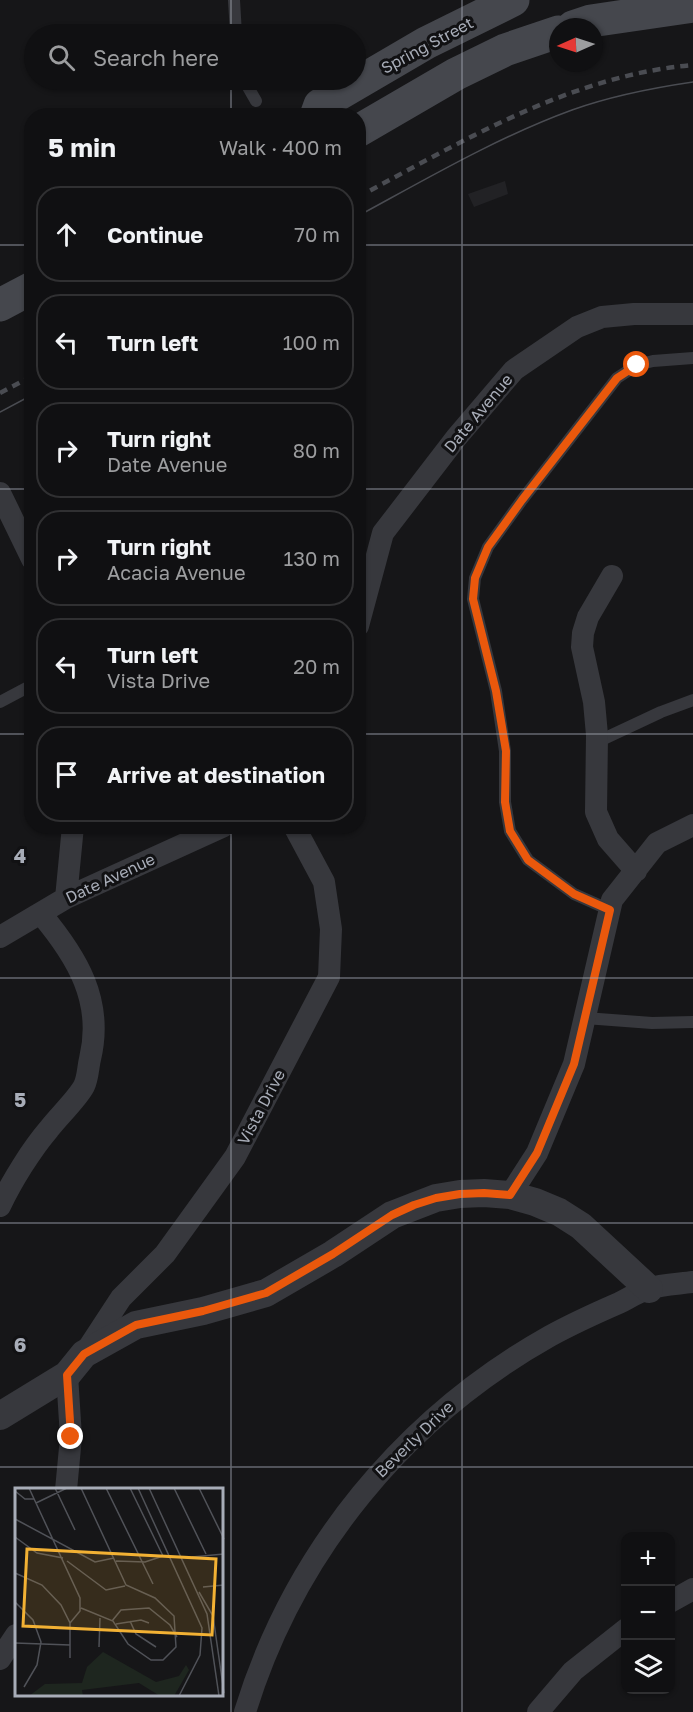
<!DOCTYPE html>
<html lang="en">
<head>
<meta charset="utf-8">
<style>
  :root { --surface:#101012; --page:#19191b; --text:#f1f3f6; --muted:#9c9d9f; --line:#303032 }
  body { margin:0; font-family:"Golos Text",sans-serif; background:var(--page); color:var(--text) }
  .controls { position:absolute; right:18px; bottom:18px; display:grid; overflow:hidden; border-radius:12px; box-shadow:0 2px 4px #0004 }
  .controls button { width:54px; height:54px; display:grid; place-items:center; padding:0; border:0; border-bottom:2px solid var(--line); background:var(--surface); color:var(--text); font:30px sans-serif }
  .compass { position:absolute; left:549px; top:18px; width:54px; height:54px; border-radius:50%; background:var(--surface); box-shadow:0 2px 4px #0004; rotate:267deg }
  .stop { position:absolute; width:18px; height:18px; margin:-14px; border:4px solid #ea580c; border-radius:50%; background:#fff }
  .stop.end { background:#ea580c; border-color:#fff; box-shadow:0 2px 6px #0008 }
  .list { margin:0; padding:0; list-style:none }
  h2 { display:flex; justify-content:space-between; align-items:center; height:78px; margin:0; padding:0 24px; font-size:26px }
  h2 small { font-size:20px; font-weight:400; color:var(--muted) }
  .list li { display:grid; grid-template-columns:39px 1fr auto; gap:18px; align-items:center; box-sizing:border-box; height:96px; margin:0 12px 12px; padding:0 12px; border:2px solid var(--line); border-radius:24px }
  .list b { display:block; font-size:22px; white-space:nowrap }
  .list p { margin:0; font-size:20px; white-space:nowrap; color:var(--muted) }
  .list em { font-size:20px; font-style:normal; color:var(--muted) }
  .icon { flex:none; width:33px; height:33px; fill:none; stroke:currentColor; stroke-width:2; stroke-linecap:round; stroke-linejoin:round }
  .map { position:relative; flex:none; width:693px; height:1712px; overflow:hidden }
  .search { position:absolute; background:var(--surface); box-shadow:0 2px 4px #0004; left:24px; top:24px; width:342px; height:66px; display:flex; align-items:center; gap:15px; box-sizing:border-box; padding:0 21px; border-radius:33px; color:var(--muted); font-size:22px }
  .panel { position:absolute; background:var(--surface); box-shadow:0 2px 4px #0004; left:24px; top:108px; width:342px; height:726px; border-radius:24px }
  .map>svg:first-child { display:block }
  .built { fill:#222225 }
  .lines { fill:none; stroke-linecap:round; stroke-linejoin:round }
  .service { stroke:#37383d; stroke-width:12 }
  .minor { stroke:#37383d; stroke-width:22 }
  .tertiary { stroke:#37383d; stroke-width:28 }
  .secondary { stroke:#45474d; stroke-width:33 }
  .tram { stroke:#4a4c52; stroke-width:1.5 }
  .rail { stroke:#4a4c52; stroke-width:4.5; stroke-dasharray:8 6; stroke-linecap:butt }
  .route { stroke:#ea580c; stroke-width:8 }
  .grid { fill:none; stroke:#a8adb8; stroke-width:1.5; stroke-opacity:0.55 }
  .labels { text-anchor:middle; stroke-width:6; stroke-linejoin:round; paint-order:stroke }
  .street-label { font-size:16px; fill:#a8adb8; stroke:#111113 }
  .inset-road { fill:none; stroke:#505258; stroke-width:1.5 }
  .view { fill:#f2b134; fill-opacity:0.15; stroke:#f2b134; stroke-width:3 }
  .inset-edge { fill:none; stroke:#a8adb8; stroke-width:3 }
  .grid-label { font-size:20px; text-anchor:middle; font-weight:bold; fill:#a8adb8; stroke:#111113; stroke-width:6; stroke-linejoin:round; paint-order:stroke }
</style>
</head>
<body>
<div class="map">
<svg width="693" height="1712" viewBox="0 0 693 1712">
  <rect width="100%" height="100%" fill="#161618"/>
  <path class="built" d="M505 181 508 194 474 207 468 194Z"/>
  <g class="lines">
    <path class="service" d="M234 0 236 34
      M244 80 256 101
      M0 702 32 685
      M597 742 661 712 693 700
      M610 910 574 894 528 860 510 831 505 802V751L496 691 473 599 475 578 488 547 522 500 617 378 637 365 653 361 693 358
      M585 1018 652 1023 693 1022"/>
    <path class="minor" d="M0 493 32 559
      M612 576 588 617 583 633 582 647 594 702 597 735 596 812 608 839 636 871
      M358 626 383 533 456 438 514 370 577 327 602 317 634 314H693
      M66 898 73 826
      M0 937 66 898 224 826
      M510 1195 537 1153 574 1064 612 900 657 843 693 825
      M0 1206C12 1181 31 1150 49 1129 58 1117 78 1098 84 1086 88 1078 88 1067 90 1059 104 1001 77 957 41 914
      M85 1353 121 1298 165 1254 235 1157 329 977 331 929 324 882 294 826
      M66 1490 71 1437 67 1375
      M670 1602 693 1589
      M0 1659 16 1635
      M245 1712C294 1552 404 1418 550 1336 572 1324 596 1313 619 1303 629 1298 638 1292 648 1289 662 1284 679 1284 693 1282
      M538 1712 573 1671 626 1629"/>
    <path class="tertiary" d="M0 1416 67 1375 84 1354 136 1325 203 1311 266 1293 333 1254 392 1215 436 1198 460 1194 484 1193 510 1195 535 1202 559 1212 581 1226 649 1289"/>
    <path class="secondary" d="M573 27 591 21 693 6
      M316 116 320 105 426 43 513 0
      M358 131 456 74 505 50 558 32
      M0 305 32 288"/>
    <path class="tram" d="M358 216C428 178 498 137 572 110 611 96 652 88 693 82
      M0 412 32 395"/>
    <path class="rail" d="M358 197C463 141 572 75 693 65
      M0 393 32 376"/>
  </g>
  <g class="lines">
    <path class="route" d="M71 1437 67 1375 84 1354 136 1325 203 1311 266 1293 333 1254 392 1215 414 1205 436 1198 460 1194 484 1193 510 1195 537 1153 574 1064 610 910 574 894 528 860 510 831 505 802 506 751 496 691 473 599 475 578 488 547 522 500 617 378 637 365"/>
  </g>
  <path class="grid" d="M231 0V34M462 0V1712M231 80V116M0 245H32M358 245H693M0 489H32M358 489H693M0 734H32M358 734H693M231 826V1712M0 978H693M0 1223H693M0 1467H693"/>
  <g class="labels">
    <g class="street-label">
      <text transform="translate(427 45) rotate(-28)" y="6">Spring Street</text>
      <text transform="translate(478 413) rotate(-50)" y="6">Date Avenue</text>
      <text transform="translate(110 878) rotate(-25)" y="6">Date Avenue</text>
      <text transform="translate(261 1107) rotate(-62)" y="6">Vista Drive</text>
      <text transform="translate(414 1439) rotate(-44)" y="6">Beverly Drive</text>
    </g>
  </g>
  <g transform="translate(15 1488)">
    <rect width="208" height="208" fill="#161618"/>
    <path d="M88 164 141 194 164 188 171 177 174 182 159 208H145L124 195 67 202 68 208H14L30 196 67 195 72 179Z" fill="#1e261f"/>
    <path class="inset-road" d="M14 0 65 110V123L55 135M40 0 60 42M91 0 138 96M123 0 187 140 185 167 164 208M134 0 192 126 204 208M159 0 191 66M184 0 209 51M0 3 10 11H19M21 15 52 0M0 31 80 74 99 70M0 49 22 65 48 70M177 69 209 66M52 73 91 102 110 98M101 73 130 74 148 68 115 0M0 85 27 97 46 117 55 135V170M188 99 209 97M184 104 198 128 209 205M0 114 18 132 26 154 22 177 9 199M66 120 98 133 113 156 136 172H148L161 159 159 128 140 110 111 97 66 0M97 133 106 122 134 120 155 137 162 149M115 133 121 146 141 159M101 136 126 132 134 135M0 155 55 157M84 159 85 130"/>
    <path class="view" d="M12 61 201 71 197 147 8 138Z"/>
    <rect width="208" height="208" class="inset-edge"/>
  </g>
  <g class="grid-label">
    <text x="20" y="863">4</text>
    <text x="20" y="1107">5</text>
    <text x="20" y="1352">6</text>
  </g>
</svg>
<div class="controls">
<button>+</button>
<button>−</button>
<button><svg class="icon" aria-label="layers" viewBox="0 0 24 24"><path d="M12 4l9 5-9 5-9-5zM3 14l9 5 9-5"/></svg></button>
</div>
<svg class="compass" viewBox="-18 -18 36 36"><path d="M0-13l5 13h-10z" fill="#e53935"/><path d="M0 13l5-13h-10z" fill="#9c9d9f"/></svg>
<div class="stop" style="left:637px;top:365px"></div>
<div class="stop end" style="left:71px;top:1437px"></div>
<div class="search"><svg class="icon" aria-label="search" viewBox="0 0 24 24"><circle cx="10" cy="10" r="6"/><path d="M15 15l6 6"/></svg>Search here</div>
<section class="panel">
<h2>5 min<small>Walk · 400 m</small></h2>
<ul class="list">
<li><svg class="icon" aria-label="ahead" viewBox="0 0 24 24"><path d="M12 20V5M6 11l6-6 6 6"/></svg><div><b>Continue</b></div><em>70 m</em></li>
<li><svg class="icon" aria-label="left" viewBox="0 0 24 24"><path d="M17 20v-9H6M10 6l-5 5 5 5"/></svg><div><b>Turn left</b></div><em>100 m</em></li>
<li><svg class="icon" aria-label="right" viewBox="0 0 24 24"><path d="M7 20v-9h11M14 6l5 5-5 5"/></svg><div><b>Turn right</b><p>Date Avenue</p></div><em>80 m</em></li>
<li><svg class="icon" aria-label="right" viewBox="0 0 24 24"><path d="M7 20v-9h11M14 6l5 5-5 5"/></svg><div><b>Turn right</b><p>Acacia Avenue</p></div><em>130 m</em></li>
<li><svg class="icon" aria-label="left" viewBox="0 0 24 24"><path d="M17 20v-9H6M10 6l-5 5 5 5"/></svg><div><b>Turn left</b><p>Vista Drive</p></div><em>20 m</em></li>
<li><svg class="icon" aria-label="arrive" viewBox="0 0 24 24"><path d="M6 21V4h12l-3 4 3 4H6"/></svg><div><b>Arrive at destination</b></div></li>
</ul>
</section>
</div>
</body>
</html>
